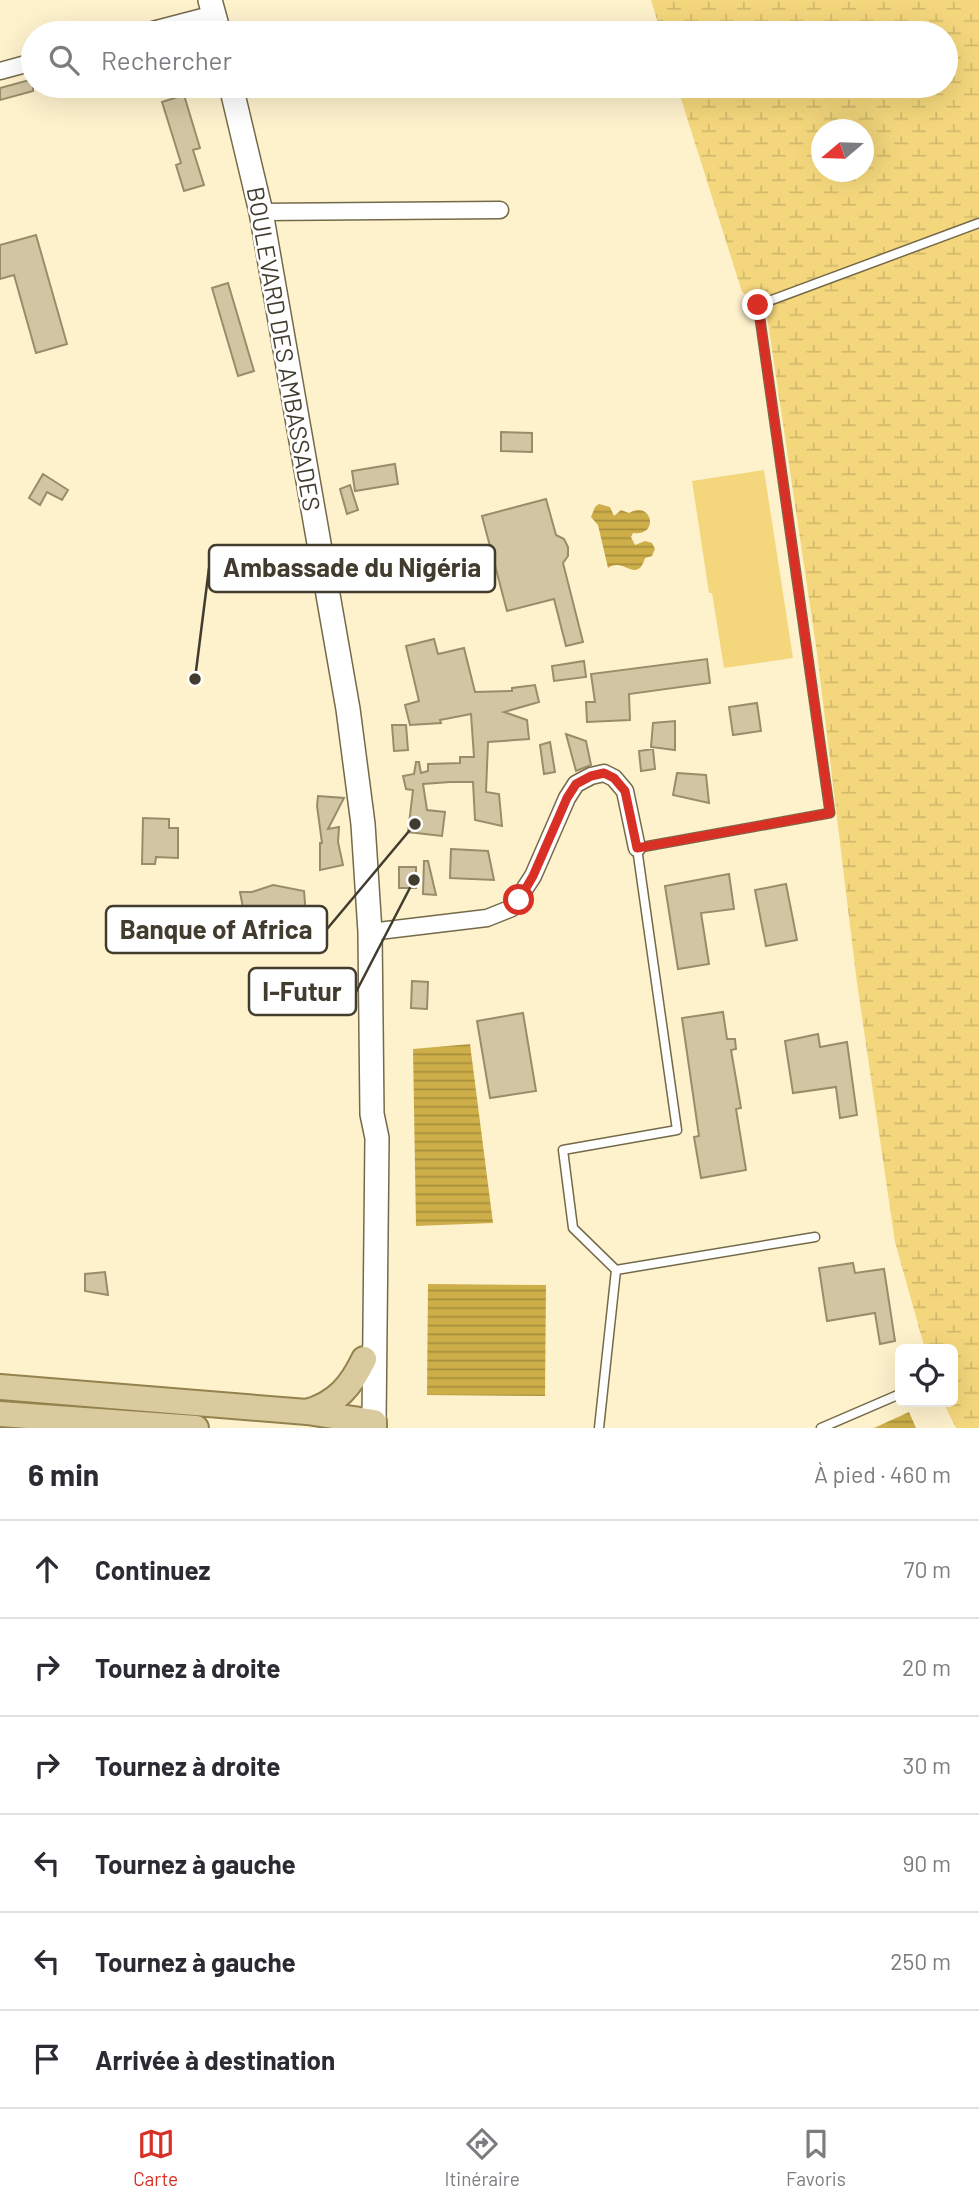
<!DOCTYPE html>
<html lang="fr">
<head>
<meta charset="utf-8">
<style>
  :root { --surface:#fff; --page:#f2f2f3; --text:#2b2b33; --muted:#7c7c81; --line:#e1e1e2; --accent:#d93025 }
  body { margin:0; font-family:Barlow,sans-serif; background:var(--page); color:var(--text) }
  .controls { position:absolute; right:21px; bottom:21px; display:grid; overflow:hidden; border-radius:10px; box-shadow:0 7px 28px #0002 }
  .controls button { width:63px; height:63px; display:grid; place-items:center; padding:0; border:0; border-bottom:2px solid var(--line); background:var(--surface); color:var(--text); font:35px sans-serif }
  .compass { position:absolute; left:811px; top:119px; width:63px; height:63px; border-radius:50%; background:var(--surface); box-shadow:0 7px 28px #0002; rotate:251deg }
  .stop { position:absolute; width:21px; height:21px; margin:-16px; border:5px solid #d93025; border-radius:50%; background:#fff }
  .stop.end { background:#d93025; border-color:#fff; box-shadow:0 2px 7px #0008 }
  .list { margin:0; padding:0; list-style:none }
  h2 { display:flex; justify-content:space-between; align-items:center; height:91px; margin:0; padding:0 28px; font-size:30px }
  h2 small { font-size:23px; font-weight:400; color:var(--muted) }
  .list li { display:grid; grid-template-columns:46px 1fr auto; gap:21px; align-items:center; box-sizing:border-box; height:98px; padding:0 28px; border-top:2px solid var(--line) }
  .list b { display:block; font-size:26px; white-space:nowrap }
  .list em { font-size:23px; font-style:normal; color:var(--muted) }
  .icon { flex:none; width:38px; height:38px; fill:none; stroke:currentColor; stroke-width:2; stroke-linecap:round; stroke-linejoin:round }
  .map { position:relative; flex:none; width:979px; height:1428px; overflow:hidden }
  .search { position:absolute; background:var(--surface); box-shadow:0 7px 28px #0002; left:21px; right:21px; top:21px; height:77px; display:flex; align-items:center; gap:18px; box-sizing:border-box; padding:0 24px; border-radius:38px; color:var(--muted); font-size:26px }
  .sheet { height:679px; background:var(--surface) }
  nav { display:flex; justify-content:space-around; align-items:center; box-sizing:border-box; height:98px; border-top:2px solid var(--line); background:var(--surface); font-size:19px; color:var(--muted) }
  nav a { display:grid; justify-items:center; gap:4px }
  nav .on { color:var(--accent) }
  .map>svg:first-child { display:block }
  .wetland { fill:url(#wetland-marsh); fill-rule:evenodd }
  .pitch { fill:#f4d77c }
  .water { fill:url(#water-rules) }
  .building { fill:#d2c6a2; stroke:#988d6a; stroke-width:2 }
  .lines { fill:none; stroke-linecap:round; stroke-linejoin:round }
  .lane-casing { stroke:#746a49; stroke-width:11 }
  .street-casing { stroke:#746a49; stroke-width:19 }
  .secondary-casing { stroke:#746a49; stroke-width:26 }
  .primary-casing { stroke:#93824d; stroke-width:28 }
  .lane { stroke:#fff; stroke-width:8 }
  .street { stroke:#fff; stroke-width:16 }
  .secondary { stroke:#fff; stroke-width:23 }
  .primary { stroke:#d9cb9e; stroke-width:24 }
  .route { stroke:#d93025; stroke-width:9 }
  .labels { text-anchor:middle; stroke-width:5; stroke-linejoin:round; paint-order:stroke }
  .street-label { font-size:24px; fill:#413c2e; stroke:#fff }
  .leader { fill:none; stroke:#413c2e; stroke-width:2.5 }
  .callout-dot { fill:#413c2e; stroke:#fff; stroke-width:2.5 }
  .callout { fill:#fff; stroke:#413c2e; stroke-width:2.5 }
  .callout-label { font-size:26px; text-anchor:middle; font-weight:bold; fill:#413c2e }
</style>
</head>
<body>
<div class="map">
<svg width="979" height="1428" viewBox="0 0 979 1428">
  <defs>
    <pattern id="wetland-marsh" width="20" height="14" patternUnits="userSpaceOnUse" patternTransform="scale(1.75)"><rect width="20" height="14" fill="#f4d77c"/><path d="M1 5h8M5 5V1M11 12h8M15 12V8" fill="none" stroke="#d2b96c"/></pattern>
    <pattern id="water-rules" width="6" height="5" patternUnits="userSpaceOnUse" patternTransform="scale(1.75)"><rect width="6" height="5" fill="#cdae49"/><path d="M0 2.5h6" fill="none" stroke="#a88f3d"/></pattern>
  </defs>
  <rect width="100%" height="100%" fill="#fef2cd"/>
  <path class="wetland" d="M651 0H979V1428H956L943 1402H953V1349H925L895 1242 857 983 817 653 766 309 742 292 677 86H946V33H661ZM822 130H864V172H822Z"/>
  <path class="pitch" d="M764 470 793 658 724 668 712 593H709L692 481Z"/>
  <path class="water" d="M599 504 610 507 614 516 621 510 629 513C652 499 660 537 633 533L631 537 635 545 645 541 652 543 655 549 652 556 645 558C637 585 623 556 608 568L598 525 591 517 595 507Z
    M470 1044 493 1223 416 1226 413 1049Z
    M428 1284 546 1285 545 1396 427 1395Z
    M909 1412 916 1428H874Z"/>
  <path class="building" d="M33 79V91L0 100V88Z
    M184 95 200 148 193 150 204 185 184 191 176 165 181 163 162 102Z
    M36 235 67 344 36 353 14 275 0 279V245Z
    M228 283 254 371 238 376 212 288Z
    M501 432 532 433V452L501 451Z
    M395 464 398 484 355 491 352 471Z
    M43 474 68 490 62 500 47 492 40 505 29 498Z
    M350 485 358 510 347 514 340 489Z
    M546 499 556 535 564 539 568 547V556L563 563 583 642 566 646 554 599 507 611 482 516Z
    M434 639 438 654 464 648 475 692 512 691V688L535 685 539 702 504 712 527 720 529 739 488 742 486 792 499 794 502 826 475 820 473 782H450L423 784 427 810 445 812 442 836 408 832 413 790 406 789 403 776 414 774 416 762H419L421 773 428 771V764L460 763V757H474L471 714 440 720 441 723 410 725 405 705 419 701 406 646Z
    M707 659 710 683 629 694 630 720 587 722 586 702H595L591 674Z
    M584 661 586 677 554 681 552 666Z
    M757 703 761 731 733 735 729 707Z
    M675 721V750L651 747 653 723Z
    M392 725H406L408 750 394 751Z
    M566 734 586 741 591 765 576 771Z
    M550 742 555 772 544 774 540 745Z
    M653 749 655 769 641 771 639 751Z
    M677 773 706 775 709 803 673 795Z
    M318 796 344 798 328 829 339 827 338 842 343 865 320 870V843H322L317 806Z
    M143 818 169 819V828H178V858L156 857 155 864H142Z
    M451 849 488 851 494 880 450 878Z
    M424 861H428L436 895 423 894Z
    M399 867H416V888H399Z
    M729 874 734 909 701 913 709 964 678 969 665 886Z
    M786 884 797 940 766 946 755 890Z
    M273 885 304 891 306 915 244 913 240 892H252Z
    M412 981 428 982 427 1009 411 1008Z
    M723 1012 727 1039H735L736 1049 731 1050 741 1108 736 1109 746 1170 701 1178 694 1137 699 1136 682 1018Z
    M523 1013 536 1091 490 1098 477 1021Z
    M818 1034 820 1047 847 1042 857 1115 840 1118 836 1087 793 1093 785 1041Z
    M853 1263 855 1273 884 1269 895 1341 880 1344 875 1313 827 1321 819 1268Z
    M105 1272 108 1295 85 1291V1274Z"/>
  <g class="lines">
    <g class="lane-casing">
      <path id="lane" d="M616 1270 573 1228 563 1150 677 1130 637 848 830 813 758 305 979 223
        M616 1270 815 1237
        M599 1428 616 1270
        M821 1428 900 1394"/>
    </g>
    <g class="street-casing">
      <path id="street" d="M141 33 214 14
        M0 71 33 62
        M261 212 500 210
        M370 932 487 918 512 908 533 876 567 798 576 784 591 776 604 773 614 778 625 791 637 848"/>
    </g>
    <g class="secondary-casing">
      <path id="secondary" d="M210 0 219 33
        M231 86 261 212 348 709 363 824 370 932 372 1114 377 1138 374 1422"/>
    </g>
    <g class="primary-casing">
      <path id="primary" d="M0 1387 307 1412 374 1422V1428
        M307 1412C337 1403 351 1386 364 1359
        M0 1414 196 1428"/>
    </g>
    <use href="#lane" class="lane"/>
    <use href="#street" class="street"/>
    <use href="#secondary" class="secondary"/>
    <use href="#primary" class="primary"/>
  </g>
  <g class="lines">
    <path class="route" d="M519 900 533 876 567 798 576 784 591 776 604 773 614 778 625 791 637 848 830 813 758 305"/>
  </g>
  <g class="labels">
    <g class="street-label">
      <text transform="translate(283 349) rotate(80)" y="8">BOULEVARD DES AMBASSADES</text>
    </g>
  </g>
  <path class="leader" d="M195 679L209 568M415 824L327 929M414 880L356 992"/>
  <g class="callout-dot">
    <circle cx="195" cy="679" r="7"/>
    <circle cx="415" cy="824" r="7"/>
    <circle cx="414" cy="880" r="7"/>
  </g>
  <g class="callout">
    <rect x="209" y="545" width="286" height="47" rx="7"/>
    <rect x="106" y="906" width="221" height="47" rx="7"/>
    <rect x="249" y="968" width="107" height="47" rx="7"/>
  </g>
  <g class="callout-label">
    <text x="352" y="577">Ambassade du Nigéria</text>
    <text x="216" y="939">Banque of Africa</text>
    <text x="302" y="1001">I-Futur</text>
  </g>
</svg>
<div class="controls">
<button><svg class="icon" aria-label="locate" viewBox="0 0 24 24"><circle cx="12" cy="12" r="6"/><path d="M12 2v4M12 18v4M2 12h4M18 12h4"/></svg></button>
</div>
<svg class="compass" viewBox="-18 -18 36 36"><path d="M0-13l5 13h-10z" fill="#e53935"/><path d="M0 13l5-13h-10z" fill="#7c7c81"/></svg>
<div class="stop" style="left:519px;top:900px"></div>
<div class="stop end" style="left:758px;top:305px"></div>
<div class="search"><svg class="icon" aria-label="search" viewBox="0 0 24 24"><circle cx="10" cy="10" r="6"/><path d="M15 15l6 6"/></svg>Rechercher</div>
</div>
<section class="sheet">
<h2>6 min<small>À pied · 460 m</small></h2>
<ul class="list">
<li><svg class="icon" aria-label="ahead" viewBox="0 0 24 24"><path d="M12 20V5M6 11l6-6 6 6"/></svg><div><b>Continuez</b></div><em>70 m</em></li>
<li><svg class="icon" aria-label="right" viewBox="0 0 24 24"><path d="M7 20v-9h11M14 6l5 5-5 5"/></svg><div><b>Tournez à droite</b></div><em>20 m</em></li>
<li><svg class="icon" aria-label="right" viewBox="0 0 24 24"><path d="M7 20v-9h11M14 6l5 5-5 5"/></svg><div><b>Tournez à droite</b></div><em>30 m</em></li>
<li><svg class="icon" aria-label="left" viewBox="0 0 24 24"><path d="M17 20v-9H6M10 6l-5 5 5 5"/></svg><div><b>Tournez à gauche</b></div><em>90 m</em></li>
<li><svg class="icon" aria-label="left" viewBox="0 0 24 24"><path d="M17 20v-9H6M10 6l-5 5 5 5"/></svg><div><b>Tournez à gauche</b></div><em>250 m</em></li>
<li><svg class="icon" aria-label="arrive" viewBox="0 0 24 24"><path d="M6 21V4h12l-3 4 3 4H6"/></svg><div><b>Arrivée à destination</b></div></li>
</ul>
</section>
<nav>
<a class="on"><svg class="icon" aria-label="map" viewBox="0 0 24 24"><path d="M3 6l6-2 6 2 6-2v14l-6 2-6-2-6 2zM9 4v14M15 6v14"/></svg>Carte</a>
<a><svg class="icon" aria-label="directions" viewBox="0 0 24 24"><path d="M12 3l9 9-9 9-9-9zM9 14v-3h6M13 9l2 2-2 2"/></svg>Itinéraire</a>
<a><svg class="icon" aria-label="saved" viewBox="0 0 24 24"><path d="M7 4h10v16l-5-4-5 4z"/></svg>Favoris</a>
</nav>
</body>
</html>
